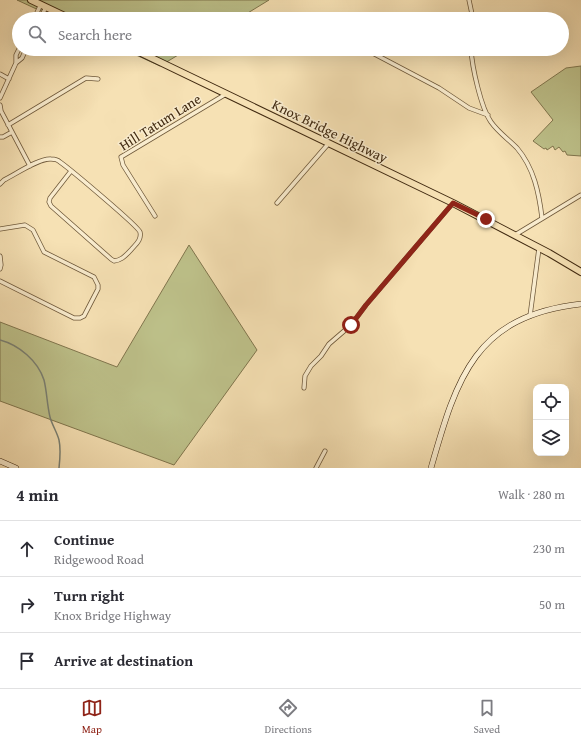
<!DOCTYPE html>
<html lang="en">
<head>
<meta charset="utf-8">
<style>
  :root { --surface:#fff; --page:#f7f7f7; --text:#2b2b33; --muted:#7c7c81; --line:#e1e1e2; --accent:#8f2418 }
  body { margin:0; font-family:"Gentium Book Plus",serif; background:var(--page); color:var(--text) }
  .controls { position:absolute; right:12px; bottom:12px; display:grid; overflow:hidden; border-radius:8px; box-shadow:0 4px 16px #0002 }
  .controls button { width:36px; height:36px; display:grid; place-items:center; padding:0; border:0; border-bottom:1px solid var(--line); background:var(--surface); color:var(--text); font:20px sans-serif }
  .stop { position:absolute; width:12px; height:12px; margin:-9px; border:3px solid #8f2418; border-radius:50%; background:#fff }
  .stop.end { background:#8f2418; border-color:#fff; box-shadow:0 1px 4px #0008 }
  .list { margin:0; padding:0; list-style:none }
  h2 { display:flex; justify-content:space-between; align-items:center; height:52px; margin:0; padding:0 16px; font-size:17px }
  h2 small { font-size:13px; font-weight:400; color:var(--muted) }
  .list li { display:grid; grid-template-columns:26px 1fr auto; gap:12px; align-items:center; box-sizing:border-box; height:56px; padding:0 16px; border-top:1px solid var(--line) }
  .list b { display:block; font-size:15px; white-space:nowrap }
  .list p { margin:0; font-size:13px; white-space:nowrap; color:var(--muted) }
  .list em { font-size:13px; font-style:normal; color:var(--muted) }
  .icon { flex:none; width:22px; height:22px; fill:none; stroke:currentColor; stroke-width:2; stroke-linecap:round; stroke-linejoin:round }
  .map { position:relative; flex:none; width:581px; height:468px; overflow:hidden }
  .search { position:absolute; background:var(--surface); box-shadow:0 4px 16px #0002; left:12px; right:12px; top:12px; height:44px; display:flex; align-items:center; gap:10px; box-sizing:border-box; padding:0 14px; border-radius:22px; color:var(--muted); font-size:15px }
  .sheet { height:220px; background:var(--surface) }
  nav { display:flex; justify-content:space-around; align-items:center; box-sizing:border-box; height:56px; border-top:1px solid var(--line); background:var(--surface); font-size:11px; color:var(--muted) }
  nav a { display:grid; justify-items:center; gap:2px }
  nav .on { color:var(--accent) }
  .map>svg:first-child { display:block }
  .green { fill:#bec28b; stroke:#80764e }
  .lines { fill:none; stroke-linecap:round; stroke-linejoin:round }
  .stream { stroke:#7a8175; stroke-width:1.5 }
  .street-casing { stroke:#6e583a; stroke-width:5 }
  .secondary-casing { stroke:#412a11; stroke-width:6 }
  .primary-casing { stroke:#412a11; stroke-width:8 }
  .street { stroke:#f9ecce; stroke-width:3.5 }
  .secondary { stroke:#f9ecce; stroke-width:5 }
  .primary { stroke:#f6e1b4; stroke-width:6 }
  .route { stroke:#8f2418; stroke-width:5 }
  .labels { text-anchor:middle; stroke-width:3; stroke-linejoin:round; paint-order:stroke }
  .street-label { font-size:14px; fill:#412a11; stroke:#f9ecce }
</style>
</head>
<body>
<div class="map">
<svg width="581" height="468" viewBox="0 0 581 468">
  <rect width="100%" height="100%" fill="#f6e1b4"/>
  <filter id="stains"><feTurbulence type="fractalNoise" baseFrequency=".005" numOctaves="4"/><feColorMatrix values="0 0 0 0 .2 0 0 0 0 .09 0 0 0 0 .02 0 0 0 .5 -.17"/></filter>
  <radialGradient id="worn" r=".72"><stop offset=".6" stop-color="#630" stop-opacity="0"/><stop offset="1" stop-color="#630" stop-opacity=".3"/></radialGradient>
  <path class="green" d="M17 0H269L238 19H58Z
    M123 49H188L160 66Z
    M581 66V156L567 155 565 151 563 152 559 147 555 150 553 146 547 150 546 148 544 149 533 141 553 120 531 92 566 68Z
    M189 245 257 350 174 465 0 401V322L117 367Z"/>
  <g class="lines">
    <path class="stream" d="M0 340C19 345 38 361 44 380 47 392 47 405 50 417 52 425 57 432 59 440 61 449 60 459 59 468"/>
    <g class="street-casing">
      <path id="street" d="M469 0 473 19
        M34 19 41 4
        M40 19 46 7
        M365 49 439 88 469 108 488 115
        M471 49C472 67 481 108 491 122 498 132 508 139 517 148 534 168 539 193 542 218
        M16 63V55L19 49
        M0 74 9 79
        M0 98 16 63 22 58 26 49
        M0 105 1 111 30 166
        M8 125 86 78 98 79
        M0 137H3L12 132
        M0 184 4 180C16 174 39 158 51 159 54 159 58 160 60 162 70 169 138 226 140 232 142 240 135 245 131 250 125 256 122 260 114 261L111 259 51 206 49 202 50 198 71 171
        M277 203 329 143
        M155 216 123 165 121 157 226 94
        M0 229 25 225 33 230 44 252 94 277 98 285V289L84 316 80 318H74L0 281
        M515 235 581 195
        M0 256 1 265 0 269
        M530 316 539 248
        M304 388 305 376 311 366 321 356 329 344 351 325 366 305 453 203
        M316 468 325 451"/>
    </g>
    <g class="secondary-casing">
      <path id="secondary" d="M0 461 16 468
        M431 468C457 377 475 316 581 304"/>
    </g>
    <g class="primary-casing">
      <path id="primary" d="M31 0 71 19
        M133 49 453 203 549 253 581 272"/>
    </g>
    <use href="#street" class="street"/>
    <use href="#secondary" class="secondary"/>
    <use href="#primary" class="primary"/>
  </g>
  <g class="lines">
    <path class="route" d="M351 325 366 305 453 203 486 219"/>
  </g>
  <g class="labels">
    <g class="street-label">
      <text transform="translate(160 122) rotate(-32)" y="5">Hill Tatum Lane</text>
      <text transform="translate(330 131) rotate(26)" y="5">Knox Bridge Highway</text>
    </g>
  </g>
  <rect width="100%" height="100%" filter="url(#stains)"/>
  <rect width="100%" height="100%" fill="url(#worn)"/>
</svg>
<div class="controls">
<button><svg class="icon" aria-label="locate" viewBox="0 0 24 24"><circle cx="12" cy="12" r="6"/><path d="M12 2v4M12 18v4M2 12h4M18 12h4"/></svg></button>
<button><svg class="icon" aria-label="layers" viewBox="0 0 24 24"><path d="M12 4l9 5-9 5-9-5zM3 14l9 5 9-5"/></svg></button>
</div>
<div class="stop" style="left:351px;top:325px"></div>
<div class="stop end" style="left:486px;top:219px"></div>
<div class="search"><svg class="icon" aria-label="search" viewBox="0 0 24 24"><circle cx="10" cy="10" r="6"/><path d="M15 15l6 6"/></svg>Search here</div>
</div>
<section class="sheet">
<h2>4 min<small>Walk · 280 m</small></h2>
<ul class="list">
<li><svg class="icon" aria-label="ahead" viewBox="0 0 24 24"><path d="M12 20V5M6 11l6-6 6 6"/></svg><div><b>Continue</b><p>Ridgewood Road</p></div><em>230 m</em></li>
<li><svg class="icon" aria-label="right" viewBox="0 0 24 24"><path d="M7 20v-9h11M14 6l5 5-5 5"/></svg><div><b>Turn right</b><p>Knox Bridge Highway</p></div><em>50 m</em></li>
<li><svg class="icon" aria-label="arrive" viewBox="0 0 24 24"><path d="M6 21V4h12l-3 4 3 4H6"/></svg><div><b>Arrive at destination</b></div></li>
</ul>
</section>
<nav>
<a class="on"><svg class="icon" aria-label="map" viewBox="0 0 24 24"><path d="M3 6l6-2 6 2 6-2v14l-6 2-6-2-6 2zM9 4v14M15 6v14"/></svg>Map</a>
<a><svg class="icon" aria-label="directions" viewBox="0 0 24 24"><path d="M12 3l9 9-9 9-9-9zM9 14v-3h6M13 9l2 2-2 2"/></svg>Directions</a>
<a><svg class="icon" aria-label="saved" viewBox="0 0 24 24"><path d="M7 4h10v16l-5-4-5 4z"/></svg>Saved</a>
</nav>
</body>
</html>
